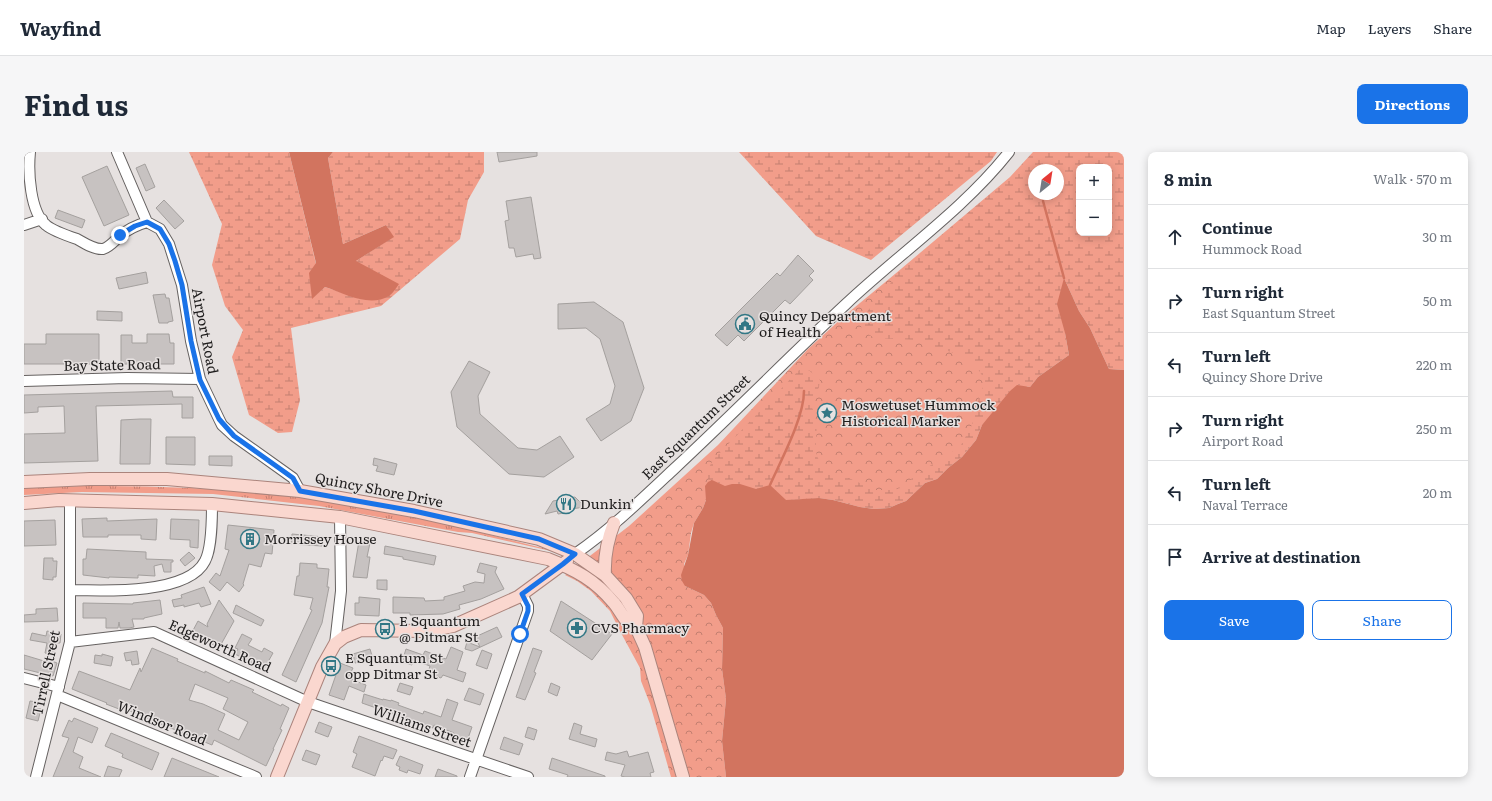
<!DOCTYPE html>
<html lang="en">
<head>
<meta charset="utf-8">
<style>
  :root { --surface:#fff; --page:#f6f6f7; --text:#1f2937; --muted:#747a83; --line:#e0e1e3; --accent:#1a73e8 }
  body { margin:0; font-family:Literata,serif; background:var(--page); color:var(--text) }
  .controls { position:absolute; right:12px; top:12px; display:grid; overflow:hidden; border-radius:8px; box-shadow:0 2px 10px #0003 }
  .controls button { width:36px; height:36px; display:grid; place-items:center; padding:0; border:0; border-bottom:1px solid var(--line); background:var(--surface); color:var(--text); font:20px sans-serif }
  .compass { position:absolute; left:1004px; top:12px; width:36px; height:36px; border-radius:50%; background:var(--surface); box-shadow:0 2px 10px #0003; rotate:30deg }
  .stop { position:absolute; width:12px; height:12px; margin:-9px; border:3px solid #1a73e8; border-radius:50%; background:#fff }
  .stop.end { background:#1a73e8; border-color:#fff; box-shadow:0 1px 4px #0008 }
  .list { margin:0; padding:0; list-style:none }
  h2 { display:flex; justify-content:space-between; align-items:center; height:52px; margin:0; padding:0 16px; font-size:17px }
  h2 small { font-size:13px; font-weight:400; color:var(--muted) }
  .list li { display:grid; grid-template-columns:26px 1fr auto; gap:12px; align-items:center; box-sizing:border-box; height:64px; padding:0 16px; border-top:1px solid var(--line) }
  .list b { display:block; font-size:15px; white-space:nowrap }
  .list p { margin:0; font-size:13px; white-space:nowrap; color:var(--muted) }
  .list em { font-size:13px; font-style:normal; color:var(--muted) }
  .actions { display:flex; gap:8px; padding:12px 16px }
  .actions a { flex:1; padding:9px 0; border:1px solid var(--accent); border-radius:8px; text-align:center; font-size:14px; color:var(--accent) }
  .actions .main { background:var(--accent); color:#fff }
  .icon { flex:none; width:22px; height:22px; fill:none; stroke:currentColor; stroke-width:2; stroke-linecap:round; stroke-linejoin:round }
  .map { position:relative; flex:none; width:1100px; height:625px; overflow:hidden; border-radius:8px }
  header { display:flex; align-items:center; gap:24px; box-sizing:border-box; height:56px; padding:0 20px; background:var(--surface); border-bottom:1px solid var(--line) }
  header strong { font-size:19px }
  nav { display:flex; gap:22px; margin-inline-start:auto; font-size:14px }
  .intro { display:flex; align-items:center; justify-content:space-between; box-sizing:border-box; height:96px; padding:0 24px }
  h1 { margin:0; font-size:28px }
  .button { padding:10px 18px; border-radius:8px; background:var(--accent); color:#fff; font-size:14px; font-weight:700 }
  main { display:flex; gap:24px; padding:0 24px }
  aside { flex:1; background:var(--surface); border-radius:8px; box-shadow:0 2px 10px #0003 }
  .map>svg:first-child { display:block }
  .grass { fill:url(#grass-tufts) }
  .forest { fill:url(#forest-crowns) }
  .wetland { fill:url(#wetland-marsh); fill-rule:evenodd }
  .water { fill:#d2745f }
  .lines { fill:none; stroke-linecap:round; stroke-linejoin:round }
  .stream { stroke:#d2745f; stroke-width:2.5 }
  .building { fill:#c7c2c1; stroke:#a4a09e; fill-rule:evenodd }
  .minor-casing { stroke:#666261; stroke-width:12 }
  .major-casing { stroke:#ab847c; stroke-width:14 }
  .minor { stroke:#fff; stroke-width:10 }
  .major { stroke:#fad7cf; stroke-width:12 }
  .route { stroke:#1a73e8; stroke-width:5 }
  .labels { text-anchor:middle; stroke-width:3; stroke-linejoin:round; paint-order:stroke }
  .poi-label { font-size:14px; fill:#1f1d1d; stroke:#e6e1e0; text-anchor:start }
  .street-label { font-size:14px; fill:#1f1d1d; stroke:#e6e1e0 }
</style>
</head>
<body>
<header>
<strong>Wayfind</strong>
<nav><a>Map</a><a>Layers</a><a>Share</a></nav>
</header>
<div class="intro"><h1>Find us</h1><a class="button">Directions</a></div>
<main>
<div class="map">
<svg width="1100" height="625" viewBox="0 0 1100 625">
  <defs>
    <pattern id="grass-tufts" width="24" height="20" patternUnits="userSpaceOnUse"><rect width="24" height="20" fill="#f29d8a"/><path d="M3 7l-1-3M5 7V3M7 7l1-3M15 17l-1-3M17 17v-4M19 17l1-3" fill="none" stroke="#c37f70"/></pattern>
    <pattern id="forest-crowns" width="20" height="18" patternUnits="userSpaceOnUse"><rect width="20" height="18" fill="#f29d8a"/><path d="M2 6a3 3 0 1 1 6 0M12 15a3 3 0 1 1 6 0" fill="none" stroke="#c37f70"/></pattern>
    <pattern id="wetland-marsh" width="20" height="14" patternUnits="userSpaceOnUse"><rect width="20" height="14" fill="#f29d8a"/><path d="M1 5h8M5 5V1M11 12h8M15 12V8" fill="none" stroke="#c37f70"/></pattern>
  </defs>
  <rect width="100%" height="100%" fill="#e6e1e0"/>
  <path class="grass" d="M57 334C137 334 217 336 296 348 374 359 451 379 527 398V399L448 381 434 380 295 354 189 342 58 340 0 343V336Z"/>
  <path class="forest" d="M871 122 1014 225 958 273 889 342 762 348H682L679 356 670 371 667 381 664 403 660 412 661 434 680 443 687 451 692 463 699 476 698 517 702 547 698 589 702 625H647L626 552 617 529 616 516 597 481 586 459 567 439 553 429 541 423 605 374 694 293 784 197 819 165Z"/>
  <path class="wetland" d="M165 0H265L292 112 288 146 301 135 337 147 332 109 369 85 362 73 319 92 304 6 309 0H460V20L444 48 436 87 357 154 267 176 276 248 268 280 254 281 225 263 208 205 219 178 201 154 188 113 198 72Z
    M715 0H973L967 9 847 108 792 84Z
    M1009 0H1100V218L1085 217 1066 176 1055 159 1040 126 1041 181 1045 203 1014 225 1006 235 993 233 986 239 958 273 952 288 938 305 924 316 913 327 901 331 882 349 874 352 865 356 850 357 836 355 809 348 795 346 762 348 746 333 732 337 716 332H708L701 334 688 328 684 330 683 319 689 308 777 216 786 219 796 228 795 235 787 251C788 257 791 263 792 269 795 289 784 306 806 318L852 338H869L880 335 887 327 907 313 917 309 937 293 948 273 955 245 959 235V225L954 217 945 208 933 202 891 188 850 186 837 177C840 156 851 154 862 138 866 133 869 127 871 122L986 25ZM1055 15H1085V81H1055ZM1010 18H1034V42H1010Z"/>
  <path class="water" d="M265 0H309L304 6 319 92 362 73 370 85 332 109 375 132C372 136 369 141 365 144 345 156 320 141 301 135L288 147 285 121 292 111Z
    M1040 126 1055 159 1066 176 1085 217 1100 218V625H702L698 589 702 547 698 517 699 476 692 463 687 451 680 443 661 434 658 429 657 423 664 403 670 371 679 356 682 348 681 334 684 330 688 328 701 334 708 332H716L732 337 746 333 762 348 795 346 809 348 836 355 850 357 865 356 874 352 882 349 901 331 913 327 924 316 938 305 952 288 958 273 986 239 993 233 1006 235 1014 225 1045 203 1041 181 1033 152Z"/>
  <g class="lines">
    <path class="stream" d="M1019 49 1040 126
      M746 333C757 308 780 266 780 239"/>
  </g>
  <path class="building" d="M473 0H513V4L475 10Z
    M121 12 131 35 122 39 112 16Z
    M83 14 105 63 80 74 58 25Z
    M507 45 517 106 510 107 509 102 492 105 490 96H485L481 69 485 68 482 49Z
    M140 48 160 69 151 77 132 56Z
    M34 58 61 68 58 76 31 66Z
    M774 103 790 119 785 124 789 128 766 152 761 148 720 189 714 183 703 194 691 183 753 121 756 124Z
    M122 120 124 131 95 137 92 126Z
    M141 142 142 146H145L149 169 144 170V171H135L129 143Z
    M570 150 599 170 620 236 607 269 577 289 562 267 586 252 591 234 576 187 562 176 534 177V152Z
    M73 159 98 160V169L73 168Z
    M22 182H75V212H0V192H22Z
    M123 182H145L146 191H150V212H97V183H108V191H123Z
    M445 209 466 220 454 244 456 262 494 296 513 298 536 284 550 305 520 325 485 322 433 275 427 240Z
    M148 239 149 245H169V266H158V252L72 254 74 309 0 311V282L41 281 40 254 14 255V260L0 261V243Z
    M116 267H127L126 312H96L97 268Z
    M142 285H171V313L142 312Z
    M185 304H208V314L185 313Z
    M350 306 373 312 370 323 352 319 354 314 349 313Z
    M551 345 561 355 540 358V361L534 362 533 359 521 362 529 349Z
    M83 366V369L133 367 132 388 117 387V383H84V385H59L58 367Z
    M147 367 175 368 174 396 166 395V388L146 387Z
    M31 368 32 393 0 394V369Z
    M204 373 250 378 248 402 241 401 237 415 225 412 219 432 220 433 215 440 203 430 196 439 185 430 192 421 196 424 205 398 201 397Z
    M268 382 300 385 298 394 267 392Z
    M335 389 346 391 343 405H346L343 426 329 425Z
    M361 394 412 404 410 413 379 407V405L360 402Z
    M63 397 122 400V407L149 408V410H147V420H140L138 412 130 414 131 424 114 423V426L85 425V426L59 423V407H62Z
    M165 400 171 406 161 414 156 408Z
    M20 406H29V409H33L32 425H29V428L19 427Z
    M276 411 293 412V416L305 417 303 435H305L298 471 272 530 258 523 288 458 286 457 289 446 270 443 273 424H275Z
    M456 411 473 415 471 420 480 437 457 447 435 453 436 457 419 462 386 463V461H369V445L400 446 401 449 420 448V445L441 439 439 434 451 430 460 431 461 422 453 420Z
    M353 428H363V438L353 437Z
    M180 435 187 452 177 455 175 451 160 455V453L150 455 148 448 158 446 157 443Z
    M335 445 356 447 355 464 331 463V451H335Z
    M136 448 138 462 120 466V467H108L110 475 105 476H96L95 470 94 476H82V466H59V451L109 452V451Z
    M195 448 210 469 195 496 175 485 173 488 166 484 174 469 184 475 183 472Z
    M537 449 588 482 568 508 526 479Z
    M212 453 240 468 237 474 209 461Z
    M33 456 34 469 0 470V463L12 462V457Z
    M473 475 478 485 448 499 441 497 443 490 456 495 451 485Z
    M23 479 37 482 36 491H32L30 503 21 501 23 491 6 488 8 481 22 484Z
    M218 482 228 487 224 493 238 500 240 496 249 501 240 517 211 502 214 497 211 496Z
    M427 495 439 500 433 518 442 521 439 530 419 523 417 526 404 521 406 514 390 508 388 513 378 510 382 497 399 503 401 499 422 507Z
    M128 496 154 507 153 509 181 521V519L205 531 207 528 230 538 228 540 257 554 258 552 265 556 256 577 258 578 249 597H250L242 614 190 588 188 593 96 555 95 557 82 552 83 551 48 537 55 519 106 538 116 516 117 520ZM171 532 204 546 199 557 224 570 215 588 194 578 201 562 179 552 165 548Z
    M509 496 518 499 510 520 512 521 501 548 492 545Z
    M346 497 349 507 331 511 329 502Z
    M458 498 468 502 463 517 452 513Z
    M113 499 115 512 108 513 107 508 102 509 100 501Z
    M78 502 89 505 87 514 70 511 71 503 78 504Z
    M0 503 20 509 21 506 33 511 29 524 0 517Z
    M316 511 329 516 324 526 342 533 340 540 325 534 320 548 305 543Z
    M376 531 389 535 386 543 373 539Z
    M527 531 536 535 533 544 524 540Z
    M445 536 460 542 456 553 440 548Z
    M340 542 359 548V547L367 549V548L375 551 374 553 399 562 400 559 417 565 423 547 434 551 428 568 448 575 443 589 429 584 430 581 410 573 409 576 338 551Z
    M6 549 13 550 12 556 17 557 14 569 2 566Z
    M50 566 74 576 68 591 54 585 49 600 59 605 55 616 77 625H29L45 586 38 584 45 568 48 570Z
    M295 570 308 575 304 585 291 580Z
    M550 571 558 574 556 582 573 587 571 595 545 587Z
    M504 575 513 578 510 588 501 585Z
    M87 581 135 601 128 618 98 605 99 602 81 594Z
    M335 584 373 598 369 607 360 604 358 609 357 608 351 624 328 615 333 602 329 600Z
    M480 585 499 592 495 603 476 597Z
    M282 598 296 603 292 613 278 608Z
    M603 599 605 605 624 600 630 620 626 621 627 625H601L597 624 601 613 581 608 583 600 592 602Z
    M376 604 399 613 396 622 384 618 383 621 375 618 376 615 372 613Z
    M148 606 195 625H140Z
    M528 606 581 624V625H543L544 623 525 617Z
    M84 614 98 618 95 625H80Z
    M414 617 433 624V625H411Z"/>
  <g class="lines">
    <g class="minor-casing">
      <path id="minor" d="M6 0C4 20 6 60 22 73 29 79 44 84 53 87 60 91 71 98 79 97 86 95 91 88 96 84 104 77 113 73 123 70
        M93 0 123 70 136 77 145 92 158 133 167 189 176 227 195 267 198 273 210 284 269 326 276 339
        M0 73 18 67
        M0 229 103 226 176 227
        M551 402C587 377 618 347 650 317 708 263 764 206 822 152 875 102 940 57 985 0
        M46 438C79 439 164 443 181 409 188 396 188 367 188 352
        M46 490 130 480 284 550 504 625
        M311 492 317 439 316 365
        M0 526 35 535
        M33 543 232 625
        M12 625 46 490V355L47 348
        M446 625 504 459V454L498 442"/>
    </g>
    <g class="major-casing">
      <path id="major" d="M0 330 66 327H143L276 339 390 359 515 387 551 402 581 423 602 446 613 464 612 475 621 495 659 625
        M0 351 35 348 188 352 316 365 524 407C552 418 571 428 590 451 597 459 601 472 612 475
        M581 423C580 404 583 389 590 371
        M253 625 298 515 311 492 320 485 337 478 397 479 414 477 429 474 494 445 543 409"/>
    </g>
    <use href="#minor" class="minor"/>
    <use href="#major" class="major"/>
  </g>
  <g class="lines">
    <path class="route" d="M96 83 111 74 123 70 136 77 145 92 151 109 158 133 167 189 176 228 195 267 210 284 269 326 276 339 390 359 475 378 515 387 551 402 539 412 498 442 504 454V459L496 482"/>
  </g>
  <defs>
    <g id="civic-ring" transform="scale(1)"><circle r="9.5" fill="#e6e1e0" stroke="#327785" stroke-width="1.5"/><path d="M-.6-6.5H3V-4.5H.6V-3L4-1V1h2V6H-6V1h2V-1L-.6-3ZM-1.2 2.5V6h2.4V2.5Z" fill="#327785"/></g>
    <g id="sight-ring" transform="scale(1)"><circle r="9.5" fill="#e6e1e0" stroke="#327785" stroke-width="1.5"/><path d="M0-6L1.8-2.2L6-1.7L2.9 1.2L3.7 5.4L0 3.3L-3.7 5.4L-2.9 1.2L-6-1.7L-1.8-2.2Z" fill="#327785"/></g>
    <g id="restaurant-ring" transform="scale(1)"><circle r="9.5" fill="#e6e1e0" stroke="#327785" stroke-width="1.5"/><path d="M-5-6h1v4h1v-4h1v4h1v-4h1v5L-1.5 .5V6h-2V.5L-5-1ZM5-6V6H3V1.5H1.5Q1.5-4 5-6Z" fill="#327785"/></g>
    <g id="building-ring" transform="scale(1)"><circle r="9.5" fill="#e6e1e0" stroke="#327785" stroke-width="1.5"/><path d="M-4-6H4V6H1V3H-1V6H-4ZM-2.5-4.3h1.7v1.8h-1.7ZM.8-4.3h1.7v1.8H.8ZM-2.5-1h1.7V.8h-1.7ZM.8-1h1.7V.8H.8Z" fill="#327785"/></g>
    <g id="pharmacy-ring" transform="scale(1)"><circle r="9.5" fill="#e6e1e0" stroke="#327785" stroke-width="1.5"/><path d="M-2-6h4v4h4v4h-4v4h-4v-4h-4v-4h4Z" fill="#327785"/></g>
    <g id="bus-ring" transform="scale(1)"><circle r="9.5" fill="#e6e1e0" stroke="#327785" stroke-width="1.5"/><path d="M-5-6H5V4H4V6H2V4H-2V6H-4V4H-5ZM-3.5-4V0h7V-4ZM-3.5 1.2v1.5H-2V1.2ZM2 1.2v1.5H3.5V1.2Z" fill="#327785"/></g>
  </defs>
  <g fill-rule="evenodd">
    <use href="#civic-ring" x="721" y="172"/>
    <use href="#sight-ring" x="803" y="261"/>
    <use href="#restaurant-ring" x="542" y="352"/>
    <use href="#building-ring" x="226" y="387"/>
    <use href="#pharmacy-ring" x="553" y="476"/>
    <use href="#bus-ring" x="361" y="477"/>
    <use href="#bus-ring" x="307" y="514"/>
  </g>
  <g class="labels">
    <g class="poi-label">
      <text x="735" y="169">Quincy Department<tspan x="735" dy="16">of Health</tspan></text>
      <text x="817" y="258">Moswetuset Hummock<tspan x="817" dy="16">Historical Marker</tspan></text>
      <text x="556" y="357">Dunkin'</text>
      <text x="240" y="392">Morrissey House</text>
      <text x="375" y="474">E Squantum<tspan x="375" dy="16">@ Ditmar St</tspan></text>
      <text x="567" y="481">CVS Pharmacy</text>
      <text x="321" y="511">E Squantum St<tspan x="321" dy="16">opp Ditmar St</tspan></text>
    </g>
    <g class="street-label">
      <text transform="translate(181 179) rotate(79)" y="5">Airport Road</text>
      <text transform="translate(88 213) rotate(-1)" y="5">Bay State Road</text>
      <text transform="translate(672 275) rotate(-44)" y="5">East Squantum Street</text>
      <text transform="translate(355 338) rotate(11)" y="5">Quincy Shore Drive</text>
      <text transform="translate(196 494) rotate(24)" y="5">Edgeworth Road</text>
      <text transform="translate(22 521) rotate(-78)" y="5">Tirrell Street</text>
      <text transform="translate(138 571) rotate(22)" y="5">Windsor Road</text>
      <text transform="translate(398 574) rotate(19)" y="5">Williams Street</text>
    </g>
  </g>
</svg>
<div class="controls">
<button>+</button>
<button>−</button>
</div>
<svg class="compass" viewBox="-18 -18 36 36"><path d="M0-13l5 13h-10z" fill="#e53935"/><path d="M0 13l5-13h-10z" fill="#747a83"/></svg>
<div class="stop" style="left:496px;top:482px"></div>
<div class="stop end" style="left:96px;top:83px"></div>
</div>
<aside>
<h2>8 min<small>Walk · 570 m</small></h2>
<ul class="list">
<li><svg class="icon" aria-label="ahead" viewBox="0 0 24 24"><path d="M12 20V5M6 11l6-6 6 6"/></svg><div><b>Continue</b><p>Hummock Road</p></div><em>30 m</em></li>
<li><svg class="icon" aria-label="right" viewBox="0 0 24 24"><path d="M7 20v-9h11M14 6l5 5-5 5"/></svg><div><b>Turn right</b><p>East Squantum Street</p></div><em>50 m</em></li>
<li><svg class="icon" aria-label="left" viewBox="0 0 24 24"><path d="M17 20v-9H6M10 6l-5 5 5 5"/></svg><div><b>Turn left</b><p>Quincy Shore Drive</p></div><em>220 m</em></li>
<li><svg class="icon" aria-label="right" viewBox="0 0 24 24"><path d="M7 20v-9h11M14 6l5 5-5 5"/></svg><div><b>Turn right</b><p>Airport Road</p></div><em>250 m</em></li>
<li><svg class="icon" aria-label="left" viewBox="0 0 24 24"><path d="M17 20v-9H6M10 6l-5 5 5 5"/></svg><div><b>Turn left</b><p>Naval Terrace</p></div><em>20 m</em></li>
<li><svg class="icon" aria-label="arrive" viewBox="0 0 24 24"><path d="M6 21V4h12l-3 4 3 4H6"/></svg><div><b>Arrive at destination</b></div></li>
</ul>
<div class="actions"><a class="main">Save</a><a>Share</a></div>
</aside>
</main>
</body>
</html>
